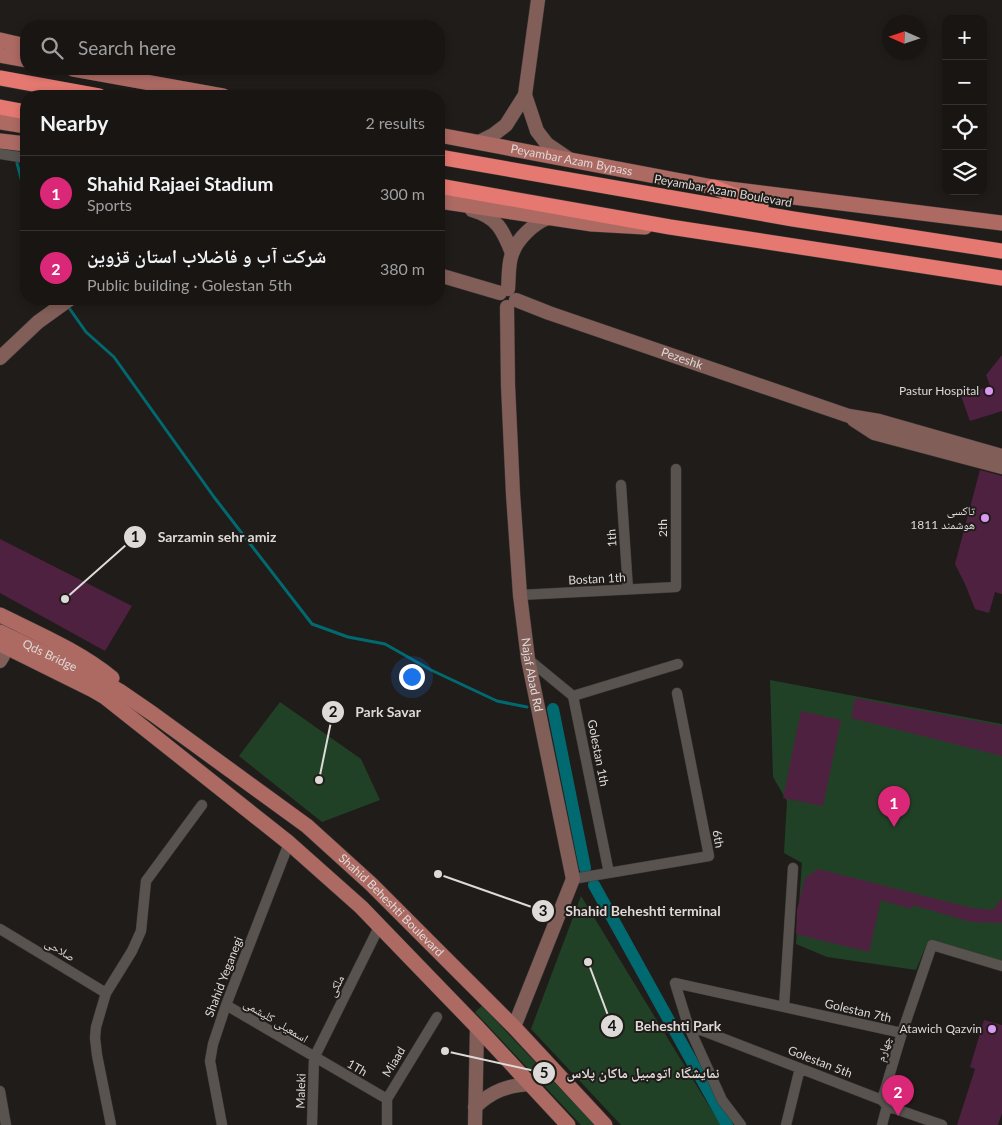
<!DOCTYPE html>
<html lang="en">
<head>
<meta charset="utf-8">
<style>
  :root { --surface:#181513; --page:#211e1c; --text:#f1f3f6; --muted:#9f9fa0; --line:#363433; --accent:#db2777 }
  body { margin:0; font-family:Lato,"Noto Naskh Arabic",sans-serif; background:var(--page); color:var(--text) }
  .controls { position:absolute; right:15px; top:15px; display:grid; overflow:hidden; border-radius:10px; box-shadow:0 2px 8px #0003 }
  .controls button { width:45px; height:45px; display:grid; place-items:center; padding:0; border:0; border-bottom:1px solid var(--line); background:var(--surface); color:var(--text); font:25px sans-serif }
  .compass { position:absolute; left:882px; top:15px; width:45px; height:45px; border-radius:50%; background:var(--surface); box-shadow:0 2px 8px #0003; rotate:273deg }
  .you { position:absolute; left:411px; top:676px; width:18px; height:18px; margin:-12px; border:4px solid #fff; border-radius:50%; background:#1a73e8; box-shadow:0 0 0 8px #1a73e833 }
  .badge { display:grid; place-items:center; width:32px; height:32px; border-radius:50%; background:var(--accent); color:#fff; font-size:16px; font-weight:700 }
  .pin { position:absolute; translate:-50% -41px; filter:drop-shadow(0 1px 2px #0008) }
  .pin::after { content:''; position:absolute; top:26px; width:18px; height:15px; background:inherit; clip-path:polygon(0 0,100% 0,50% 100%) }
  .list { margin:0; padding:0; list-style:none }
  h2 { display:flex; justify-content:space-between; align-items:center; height:65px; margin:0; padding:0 20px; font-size:21px }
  h2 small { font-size:16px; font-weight:400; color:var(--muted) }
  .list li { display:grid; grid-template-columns:32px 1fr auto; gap:15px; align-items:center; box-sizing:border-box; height:75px; padding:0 20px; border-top:1px solid var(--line) }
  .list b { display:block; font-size:19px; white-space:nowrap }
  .list p { margin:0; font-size:16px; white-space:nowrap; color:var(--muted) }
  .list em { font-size:16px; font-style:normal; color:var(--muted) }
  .icon { flex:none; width:28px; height:28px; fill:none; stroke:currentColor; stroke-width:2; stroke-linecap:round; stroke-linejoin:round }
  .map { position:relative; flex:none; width:1002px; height:1125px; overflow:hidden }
  .search { position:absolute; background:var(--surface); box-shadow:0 2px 8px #0003; left:20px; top:20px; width:425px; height:55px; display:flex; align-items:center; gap:12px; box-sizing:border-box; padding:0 18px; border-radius:20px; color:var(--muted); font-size:19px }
  .panel { position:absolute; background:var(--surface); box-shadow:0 2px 8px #0003; left:20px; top:90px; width:425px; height:215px; border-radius:20px }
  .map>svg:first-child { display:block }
  .green { fill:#214126 }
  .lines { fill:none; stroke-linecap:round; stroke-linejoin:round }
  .stream { stroke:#006a70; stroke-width:3 }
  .canal { stroke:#006a70; stroke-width:12 }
  .building { fill:#4f2140 }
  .street-casing { stroke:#3d3a38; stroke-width:11 }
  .secondary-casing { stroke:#3d3a38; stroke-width:15 }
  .primary-casing { stroke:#3d3a38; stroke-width:16 }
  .highway-casing { stroke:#3d3a38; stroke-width:16 }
  .street { stroke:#58534f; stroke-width:10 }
  .secondary { stroke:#825e59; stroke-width:14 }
  .primary { stroke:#ad6a63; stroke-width:15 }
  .highway { stroke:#e57971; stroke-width:15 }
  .poi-dot { fill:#dc99f4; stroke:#201c19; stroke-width:2 }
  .labels { text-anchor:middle; stroke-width:4; stroke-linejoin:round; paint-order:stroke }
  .street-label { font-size:12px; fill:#dddad8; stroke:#201c19 }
  .poi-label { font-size:12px; fill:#dddad8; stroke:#201c19; text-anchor:end }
  .leader { fill:none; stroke:#dddad8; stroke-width:2 }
  .callout-dot { fill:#dddad8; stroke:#201c19; stroke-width:2 }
  .mark-label { font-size:15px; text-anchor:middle; font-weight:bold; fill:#111 }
  .callout-label { font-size:14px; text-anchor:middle; font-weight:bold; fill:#dddad8; stroke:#201c19; stroke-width:4; stroke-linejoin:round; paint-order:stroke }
</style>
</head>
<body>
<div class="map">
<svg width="1002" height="1125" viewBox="0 0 1002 1125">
  <rect width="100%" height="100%" fill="#201c19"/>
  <path class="green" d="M770 680 1002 724V963L928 941 916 970 827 957 796 944 802 863 784 853 787 801 773 777Z
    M280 702 361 759 380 800 322 822 239 756Z
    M581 896 720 1124V1125H621L531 1029Z
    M482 1006 595 1125H581L475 1012Z"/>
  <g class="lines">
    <path class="stream" d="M17 163 26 198
      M67 305 86 332 114 357 214 497 312 624 348 637 385 644 431 670 497 701 527 707
      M549 709H553"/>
    <path class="canal" d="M553 709 585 868
      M594 885 727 1125"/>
  </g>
  <path class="building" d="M1002 355V411L970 421 961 396 990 386 986 375Z
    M980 470 1002 476V594L995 592 989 613 975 609 965 584 955 564Z
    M0 539 132 606 105 651 0 593Z
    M855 698 1002 726V756L851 718Z
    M801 711 841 720 823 806 783 798Z
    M818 869 972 908 993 910 1002 898V923L971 922 912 905 911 909 881 900 869 952 796 934 797 910 805 878Z
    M984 1020 1002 1025V1113L998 1125H957L975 1069 970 1067Z"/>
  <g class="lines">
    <g class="street-casing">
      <path id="street" d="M0 154 26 158
        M621 485 628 589
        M520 595 676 587V469
        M528 659 573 696 609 873
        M573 696 678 664
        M573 879 709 856 677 693
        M0 929 106 993
        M226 1005 387 1099
        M784 1007 793 868
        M688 1025 882 1100 887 1106 942 1125
        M0 1091 6 1125
        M882 1100 902 1033
        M111 1125 97 1055 95 1038 96 1027 106 993 132 951 141 931 146 881 202 805
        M222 1125 210 1061 213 1044 226 1005 289 843
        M312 1125 314 1058 380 925
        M387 1125V1099L437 1017
        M741 1125 722 1100 688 1025 675 983 902 1033 932 945 1002 966
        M786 1125 800 1068
        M882 1125 887 1106"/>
    </g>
    <g class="secondary-casing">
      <g id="secondary">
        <path d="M538 0 525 95 537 131 547 144 569 159"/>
        <path d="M479 142 493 135 506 125 525 95"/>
        <path d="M472 210C497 217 503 230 512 253"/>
        <path d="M439 275 500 293"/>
        <path d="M508 289C509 278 508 264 512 254 517 239 534 223 548 218"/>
        <path id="s1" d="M516 300 549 313 849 416 879 421 1002 456"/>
        <path id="s2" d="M507 307 508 385 513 494 520 595 528 659 573 879 514 1027"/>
        <path d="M0 358 38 322 70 299"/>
        <path d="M854 420 874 433 1002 467"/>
        <path d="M0 661 3 656"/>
        <path d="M475 1107C492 1091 508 1085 531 1084"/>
        <path d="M475 1125 477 1027"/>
      </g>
    </g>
    <g class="primary-casing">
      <g id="primary">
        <path d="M0 40 26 46"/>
        <path d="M0 55 26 60"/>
        <path d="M73 69 223 96"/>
        <path d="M0 122 26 126"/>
        <path id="s3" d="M439 135 713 187 1002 223"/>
        <path d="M0 141 26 144"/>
        <path d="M439 201 592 224 645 227"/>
        <path d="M0 615C38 634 79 651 112 678"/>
        <path id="s4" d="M0 632 99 679 121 692 153 714 307 826 371 884 514 1027 605 1125"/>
        <path d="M0 644 93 690 105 697 289 843 361 907 477 1027 568 1125"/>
      </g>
    </g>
    <g class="highway-casing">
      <path id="highway" d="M0 78 99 96
        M0 107 26 112
        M439 157 793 219 1002 251
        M439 186 670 227 1002 278
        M713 187 761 206"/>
    </g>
    <use href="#street" class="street"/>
    <use href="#secondary" class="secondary"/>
    <use href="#primary" class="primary"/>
    <use href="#highway" class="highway"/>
  </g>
  <g class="poi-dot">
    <circle cx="989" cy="391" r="5"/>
    <circle cx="985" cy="518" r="5"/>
    <circle cx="992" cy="1029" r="5"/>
  </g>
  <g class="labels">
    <g class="street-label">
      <text dy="4" stroke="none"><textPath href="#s3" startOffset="135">Peyambar Azam Bypass</textPath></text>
      <text transform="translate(723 191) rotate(10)" y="4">Peyambar Azam Boulevard</text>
      <text dy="4" stroke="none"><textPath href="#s1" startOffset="176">Pezeshk</textPath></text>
      <text transform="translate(663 528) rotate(-90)" y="4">2th</text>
      <text transform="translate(612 538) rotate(-94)" y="4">1th</text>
      <text transform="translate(597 579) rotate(-3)" y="4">Bostan 1th</text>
      <text dy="4" stroke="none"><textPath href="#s4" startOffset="55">Qds Bridge</textPath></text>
      <text dy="4" stroke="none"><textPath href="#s2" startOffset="369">Najaf Abad Rd</textPath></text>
      <text transform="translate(598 753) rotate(79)" y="4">Golestan 1th</text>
      <text transform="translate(718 839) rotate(80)" y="4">6th</text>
      <text dy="4" stroke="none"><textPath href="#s4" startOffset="480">Shahid Beheshti Boulevard</textPath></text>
      <text transform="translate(60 950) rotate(31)" y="4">صلاحی</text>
      <text transform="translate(224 977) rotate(-69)" y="4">Shahid Yeganegi</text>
      <text transform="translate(336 986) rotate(-63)" y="4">ملکی</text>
      <text transform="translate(858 1011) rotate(13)" y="4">Golestan 7th</text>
      <text transform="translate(276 1021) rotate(31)" y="4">اسمعیلی کلیشمی</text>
      <text transform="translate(884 1049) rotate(-73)" y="4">چهارم</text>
      <text transform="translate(394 1062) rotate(-59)" y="4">Miaad</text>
      <text transform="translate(820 1062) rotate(21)" y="4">Golestan 5th</text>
      <text transform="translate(357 1068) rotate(30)" y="4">1Th</text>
      <text transform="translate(301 1091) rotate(-88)" y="4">Maleki</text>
    </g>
    <g class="poi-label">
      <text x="979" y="395">Pastur Hospital</text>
      <text x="975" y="515">تاکسی<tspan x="975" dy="14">هوشمند 1811</tspan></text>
      <text x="982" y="1033">Atawich Qazvin</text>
    </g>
  </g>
  <path class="leader" d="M65 599L135 537M319 780L333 712M438 874L543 911M588 962L612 1026M445 1051L544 1073"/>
  <g class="callout-dot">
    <circle cx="65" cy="599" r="5"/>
    <circle cx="319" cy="780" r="5"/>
    <circle cx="438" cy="874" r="5"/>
    <circle cx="588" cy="962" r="5"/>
    <circle cx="445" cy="1051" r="5"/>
    <circle cx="135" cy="537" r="12"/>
    <circle cx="333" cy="712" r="12"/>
    <circle cx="543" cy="911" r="12"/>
    <circle cx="612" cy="1026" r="12"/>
    <circle cx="544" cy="1073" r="12"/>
  </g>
  <g class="mark-label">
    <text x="135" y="542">1</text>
    <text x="333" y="717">2</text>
    <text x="543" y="916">3</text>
    <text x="612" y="1031">4</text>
    <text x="544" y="1078">5</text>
  </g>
  <g class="callout-label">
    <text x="217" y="542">Sarzamin sehr amiz</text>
    <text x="388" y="717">Park Savar</text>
    <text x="643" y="916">Shahid Beheshti terminal</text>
    <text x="678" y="1031">Beheshti Park</text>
    <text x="643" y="1078">نمایشگاه اتومبیل ماکان پلاس</text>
  </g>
</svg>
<div class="controls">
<button>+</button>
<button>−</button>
<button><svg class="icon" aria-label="locate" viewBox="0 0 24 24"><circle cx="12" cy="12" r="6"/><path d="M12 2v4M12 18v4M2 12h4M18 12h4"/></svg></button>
<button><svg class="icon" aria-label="layers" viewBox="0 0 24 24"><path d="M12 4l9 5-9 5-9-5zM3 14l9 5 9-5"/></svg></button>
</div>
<svg class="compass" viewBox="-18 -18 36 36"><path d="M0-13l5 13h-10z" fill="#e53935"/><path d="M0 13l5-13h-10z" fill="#9f9fa0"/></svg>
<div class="you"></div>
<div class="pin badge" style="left:894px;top:827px">1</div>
<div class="pin badge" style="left:898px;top:1116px">2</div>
<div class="search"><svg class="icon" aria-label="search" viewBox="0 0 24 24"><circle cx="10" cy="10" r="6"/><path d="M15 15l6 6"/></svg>Search here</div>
<section class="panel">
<h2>Nearby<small>2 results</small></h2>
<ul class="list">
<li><span class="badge">1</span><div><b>Shahid Rajaei Stadium</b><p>Sports</p></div><em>300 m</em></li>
<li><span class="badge">2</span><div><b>شرکت آب و فاضلاب استان قزوین</b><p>Public building · Golestan 5th</p></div><em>380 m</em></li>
</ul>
</section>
</div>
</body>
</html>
